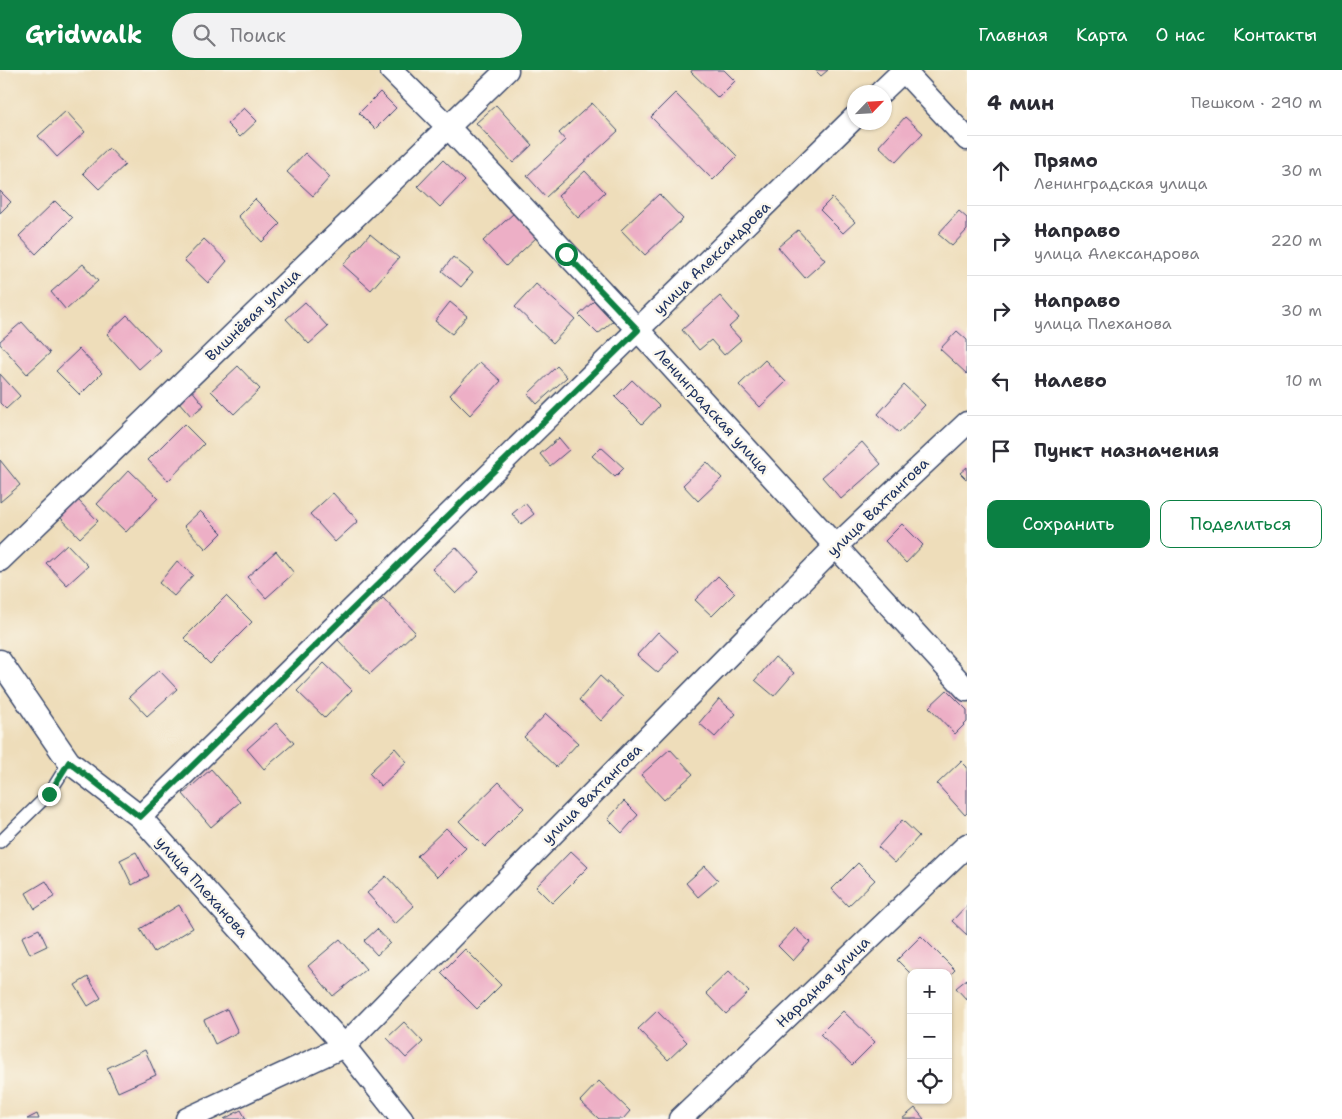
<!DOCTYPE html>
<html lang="ru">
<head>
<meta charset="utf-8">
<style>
  :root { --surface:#fff; --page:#f2f2f3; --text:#2b2b33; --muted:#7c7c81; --line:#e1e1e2; --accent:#0b8043 }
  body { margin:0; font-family:"Shantell Sans",sans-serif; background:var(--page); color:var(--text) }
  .controls { position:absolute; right:15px; bottom:15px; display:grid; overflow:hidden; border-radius:10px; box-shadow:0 1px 4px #0004 }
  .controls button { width:45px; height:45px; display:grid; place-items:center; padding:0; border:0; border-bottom:1px solid var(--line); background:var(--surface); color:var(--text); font:25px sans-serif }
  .compass { position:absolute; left:847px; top:15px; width:45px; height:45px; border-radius:50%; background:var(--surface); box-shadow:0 1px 4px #0004; rotate:65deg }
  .stop { position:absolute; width:15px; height:15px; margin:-11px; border:4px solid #0b8043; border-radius:50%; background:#fff }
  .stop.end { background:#0b8043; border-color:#fff; box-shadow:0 1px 5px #0008 }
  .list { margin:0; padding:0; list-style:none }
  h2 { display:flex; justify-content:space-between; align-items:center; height:65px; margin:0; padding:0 20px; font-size:21px }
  h2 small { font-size:16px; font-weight:400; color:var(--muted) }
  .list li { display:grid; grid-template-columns:32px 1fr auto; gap:15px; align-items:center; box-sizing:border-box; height:70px; padding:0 20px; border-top:1px solid var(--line) }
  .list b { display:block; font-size:19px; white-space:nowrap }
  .list p { margin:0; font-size:16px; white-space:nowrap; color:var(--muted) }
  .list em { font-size:16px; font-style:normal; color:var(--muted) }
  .actions { display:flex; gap:10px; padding:15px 20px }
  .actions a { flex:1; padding:11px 0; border:1px solid var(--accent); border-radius:10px; text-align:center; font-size:18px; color:var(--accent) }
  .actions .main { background:var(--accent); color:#fff }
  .icon { flex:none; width:28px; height:28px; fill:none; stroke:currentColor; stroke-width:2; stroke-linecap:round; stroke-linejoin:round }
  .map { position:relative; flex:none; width:967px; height:1049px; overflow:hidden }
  header { display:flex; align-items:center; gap:30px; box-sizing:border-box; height:70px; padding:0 25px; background:var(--accent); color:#fff }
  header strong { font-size:24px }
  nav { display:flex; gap:28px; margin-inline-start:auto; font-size:18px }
  .search { width:350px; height:45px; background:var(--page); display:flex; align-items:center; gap:12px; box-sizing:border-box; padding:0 18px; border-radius:28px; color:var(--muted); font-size:19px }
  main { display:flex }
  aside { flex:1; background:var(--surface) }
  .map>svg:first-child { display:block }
  .building { fill:#edafc6 }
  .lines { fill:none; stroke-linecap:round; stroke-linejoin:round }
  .lane-casing { stroke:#3b496c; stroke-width:14 }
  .street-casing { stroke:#3b496c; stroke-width:25 }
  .lane { stroke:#fff; stroke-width:11 }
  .street { stroke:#fff; stroke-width:22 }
  .route { stroke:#0b8043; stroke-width:6 }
  .labels { text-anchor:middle; stroke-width:5; stroke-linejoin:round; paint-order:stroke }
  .street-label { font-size:15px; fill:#1b2f5e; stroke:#fbf7ec }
</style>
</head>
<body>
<header>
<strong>Gridwalk</strong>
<div class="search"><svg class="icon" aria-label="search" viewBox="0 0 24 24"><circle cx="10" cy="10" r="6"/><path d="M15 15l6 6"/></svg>Поиск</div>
<nav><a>Главная</a><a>Карта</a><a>О нас</a><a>Контакты</a></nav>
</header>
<main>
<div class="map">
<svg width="967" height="1049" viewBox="0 0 967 1049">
  <rect width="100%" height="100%" fill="#fbf7ec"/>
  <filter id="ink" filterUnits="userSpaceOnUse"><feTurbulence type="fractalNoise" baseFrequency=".02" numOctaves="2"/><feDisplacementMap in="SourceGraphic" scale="10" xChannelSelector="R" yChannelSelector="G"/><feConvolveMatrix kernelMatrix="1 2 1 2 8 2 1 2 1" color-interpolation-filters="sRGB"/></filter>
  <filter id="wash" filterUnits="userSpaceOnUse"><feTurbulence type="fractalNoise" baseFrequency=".0096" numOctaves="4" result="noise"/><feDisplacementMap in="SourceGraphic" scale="20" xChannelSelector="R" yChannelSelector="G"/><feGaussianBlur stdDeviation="1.12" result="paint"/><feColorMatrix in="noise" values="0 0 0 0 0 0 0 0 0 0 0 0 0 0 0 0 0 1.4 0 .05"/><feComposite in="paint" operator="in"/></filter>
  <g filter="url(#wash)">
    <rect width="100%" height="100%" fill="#eeddba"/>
    <g id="blocks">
      <path class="building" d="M692 0H724L735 11 718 28 691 2Z
        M815 0H828L821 6Z
        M380 22 396 38 375 59 359 43Z
        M675 23 737 86 713 110 651 47Z
        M592 33 618 61 546 127 527 106 565 70 559 63Z
        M496 35 532 75 513 93 476 53Z
        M244 38 257 51 240 67 227 54Z
        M66 41 85 62 57 87 38 66Z
        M905 47 923 63 896 92 879 76Z
        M109 78 125 95 99 119 83 103Z
        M305 83 330 107 313 126 287 102Z
        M443 90 465 111 440 137 418 116Z
        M585 101 605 122 578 148 558 126Z
        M0 121 11 132 0 143Z
        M659 124 683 149 645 185 621 160Z
        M832 128 855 152 843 163 820 140Z
        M255 129 280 154 262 172 238 146Z
        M55 131 72 148 36 184 19 166Z
        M959 141 967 148V160L952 176 938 164Z
        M514 143 537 167 506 196 483 171Z
        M798 160 825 190 805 208 778 177Z
        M370 164 399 188 371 220 343 195Z
        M204 169 227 191 208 213 184 190Z
        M453 187 473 203 461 217 442 201Z
        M83 194 98 211 66 240 51 222Z
        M536 214 575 249 553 273 515 237Z
        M720 226 739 248 729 257 741 270 724 285 711 270 699 280 682 260Z
        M594 231 613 251 598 264 579 245Z
        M305 232 328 257 309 274 286 249Z
        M450 232 467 246 452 264 435 251Z
        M127 245 160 280 139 299 107 264Z
        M22 252 50 283 27 304 0 274V271Z
        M957 261 967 270V304L940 279Z
        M79 279 102 303 80 325 56 301Z
        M765 290 786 312 760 337 739 315Z
        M480 292 501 311 470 345 450 325Z
        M238 296 260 319 234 344 211 321Z
        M557 296 567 307 537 334 528 324Z
        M0 304 20 326 6 339 0 333Z
        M632 310 659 336 642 354 615 327Z
        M904 315 925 335 899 363 878 344Z
        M191 319 204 335 191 346 178 331Z
        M184 354 204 374 168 411 148 390Z
        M559 368 569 380 550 396 540 384Z
        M862 372 881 394 841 429 822 407Z
        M601 377 624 398 615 407 592 386Z
        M0 390 20 415 0 432Z
        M707 392 722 408 698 431 683 415Z
        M967 397V410L960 403Z
        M129 400 158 428 126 462 97 434Z
        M333 423 358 451 335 472 310 444Z
        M78 430 98 451 80 468 60 447Z
        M525 433 534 444 521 454 512 444Z
        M200 441 222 463 206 479 184 456Z
        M902 454 923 475 906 493 885 471Z
        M67 474 88 496 67 515 46 493Z
        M456 477 479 502 456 524 432 499Z
        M276 481 294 503 266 528 247 507Z
        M177 491 193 505 174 526 159 513Z
        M718 506 735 523 712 546 695 530Z
        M226 526 252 552 210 594 184 568Z
        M383 528 415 562 370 604 338 570Z
        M658 562 678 581 658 603 637 585Z
        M775 587 794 603 774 626 755 610Z
        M324 593 352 620 325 648 297 621Z
        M159 600 177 619 147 646 129 627Z
        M600 606 623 627 601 651 579 630Z
        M947 620 967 640V652L955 664 929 637Z
        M719 629 736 644 715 667 699 653Z
        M546 644 578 673 556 697 524 667Z
        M276 653 294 673 264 699 247 679Z
        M395 678 407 692 381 716 369 703Z
        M670 679 693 704 664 730 641 705Z
        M961 691 967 697V743L965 745 937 714Z
        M211 699 240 732 211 757 183 724Z
        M499 712 524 738 485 777 459 751Z
        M624 731 638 745 622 763 608 749Z
        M902 750 919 766 895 793 878 777Z
        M446 758 466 778 437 807 417 786Z
        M571 781 588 797 552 833 536 817Z
        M136 782 149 806 132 815 120 790Z
        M858 793 875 810 848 836 832 819Z
        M705 796 718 810 698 827 686 813Z
        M386 806 414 836 395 854 367 823Z
        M46 811 55 826 35 839 26 823Z
        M179 835 193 858 154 882 140 859Z
        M967 835V865L952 851Z
        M795 858 810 872 793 891 778 876Z
        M39 859 47 876 30 884 22 867Z
        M377 859 390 873 377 885 364 871Z
        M921 866 955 900 948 907V903H910L897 890Z
        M340 869 366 899 333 926 308 896Z
        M465 879 501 915 477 939 441 903Z
        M729 901 749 922 726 944 706 923Z
        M88 907 101 928 88 936 75 915Z
        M967 909V930L956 918Z
        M227 939 238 962 215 974 204 950Z
        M657 941 687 972 668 990 638 959Z
        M843 941 875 972 852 995 820 964Z
        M404 952 423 972 406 988 387 968Z
        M145 980 156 1005 118 1022 107 998Z
        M599 1011 630 1041 623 1049H599L580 1031Z
        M915 1038 924 1049H902Z
        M241 1040 246 1049H224Z
        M37 1044 39 1049H27Z"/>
    </g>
  </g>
  <g filter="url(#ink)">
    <use href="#blocks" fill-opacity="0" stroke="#3b496c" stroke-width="1"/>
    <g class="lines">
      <g class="lane-casing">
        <path id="lane" d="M0 772 49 724 69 692"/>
      </g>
      <g class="street-casing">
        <path id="street" d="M391 0 448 57 638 260 967 620
          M903 0 967 69
          M881 22 904 0
          M0 490 507 0
          M0 591 69 692 140 747 344 976 402 1049
          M140 747 854 48
          M187 1049 344 976 835 477 967 353
          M680 1049 967 775"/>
      </g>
      <use href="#lane" class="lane"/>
      <use href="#street" class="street"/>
    </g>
  </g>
  <g class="lines" filter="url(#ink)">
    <path class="route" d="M49 724 69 692 140 747 638 260 566 184"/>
  </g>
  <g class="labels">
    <g class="street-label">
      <text transform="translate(712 188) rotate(-44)" y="5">улица Александрова</text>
      <text transform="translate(253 245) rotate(-44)" y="5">Вишнёвая улица</text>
      <text transform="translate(712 341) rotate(48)" y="5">Ленинградская улица</text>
      <text transform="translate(878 437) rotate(-44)" y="5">улица Вахтангова</text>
      <text transform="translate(592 724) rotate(-45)" y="5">улица Вахтангова</text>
      <text transform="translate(202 817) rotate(48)" y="5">улица Плеханова</text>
      <text transform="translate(823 912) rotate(-44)" y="5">Народная улица</text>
    </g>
  </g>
</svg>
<div class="controls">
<button>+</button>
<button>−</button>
<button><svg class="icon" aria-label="locate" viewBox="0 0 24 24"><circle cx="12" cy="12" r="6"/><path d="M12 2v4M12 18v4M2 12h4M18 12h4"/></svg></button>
</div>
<svg class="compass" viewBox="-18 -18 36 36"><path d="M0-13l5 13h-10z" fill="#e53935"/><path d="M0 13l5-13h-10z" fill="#7c7c81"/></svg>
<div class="stop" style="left:566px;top:184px"></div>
<div class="stop end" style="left:49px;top:724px"></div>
</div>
<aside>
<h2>4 мин<small>Пешком · 290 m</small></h2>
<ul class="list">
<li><svg class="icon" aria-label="ahead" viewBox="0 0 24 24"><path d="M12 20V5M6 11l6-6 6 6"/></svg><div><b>Прямо</b><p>Ленинградская улица</p></div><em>30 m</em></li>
<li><svg class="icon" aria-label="right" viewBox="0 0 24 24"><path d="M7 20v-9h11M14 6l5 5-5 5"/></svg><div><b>Направо</b><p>улица Александрова</p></div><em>220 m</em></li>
<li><svg class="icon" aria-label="right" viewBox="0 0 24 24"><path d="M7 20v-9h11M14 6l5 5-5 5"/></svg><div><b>Направо</b><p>улица Плеханова</p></div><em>30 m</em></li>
<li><svg class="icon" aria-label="left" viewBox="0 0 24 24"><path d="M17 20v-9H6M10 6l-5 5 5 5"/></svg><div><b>Налево</b></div><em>10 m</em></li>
<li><svg class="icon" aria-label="arrive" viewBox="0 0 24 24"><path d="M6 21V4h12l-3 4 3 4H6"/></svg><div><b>Пункт назначения</b></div></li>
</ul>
<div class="actions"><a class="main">Сохранить</a><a>Поделиться</a></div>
</aside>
</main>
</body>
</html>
